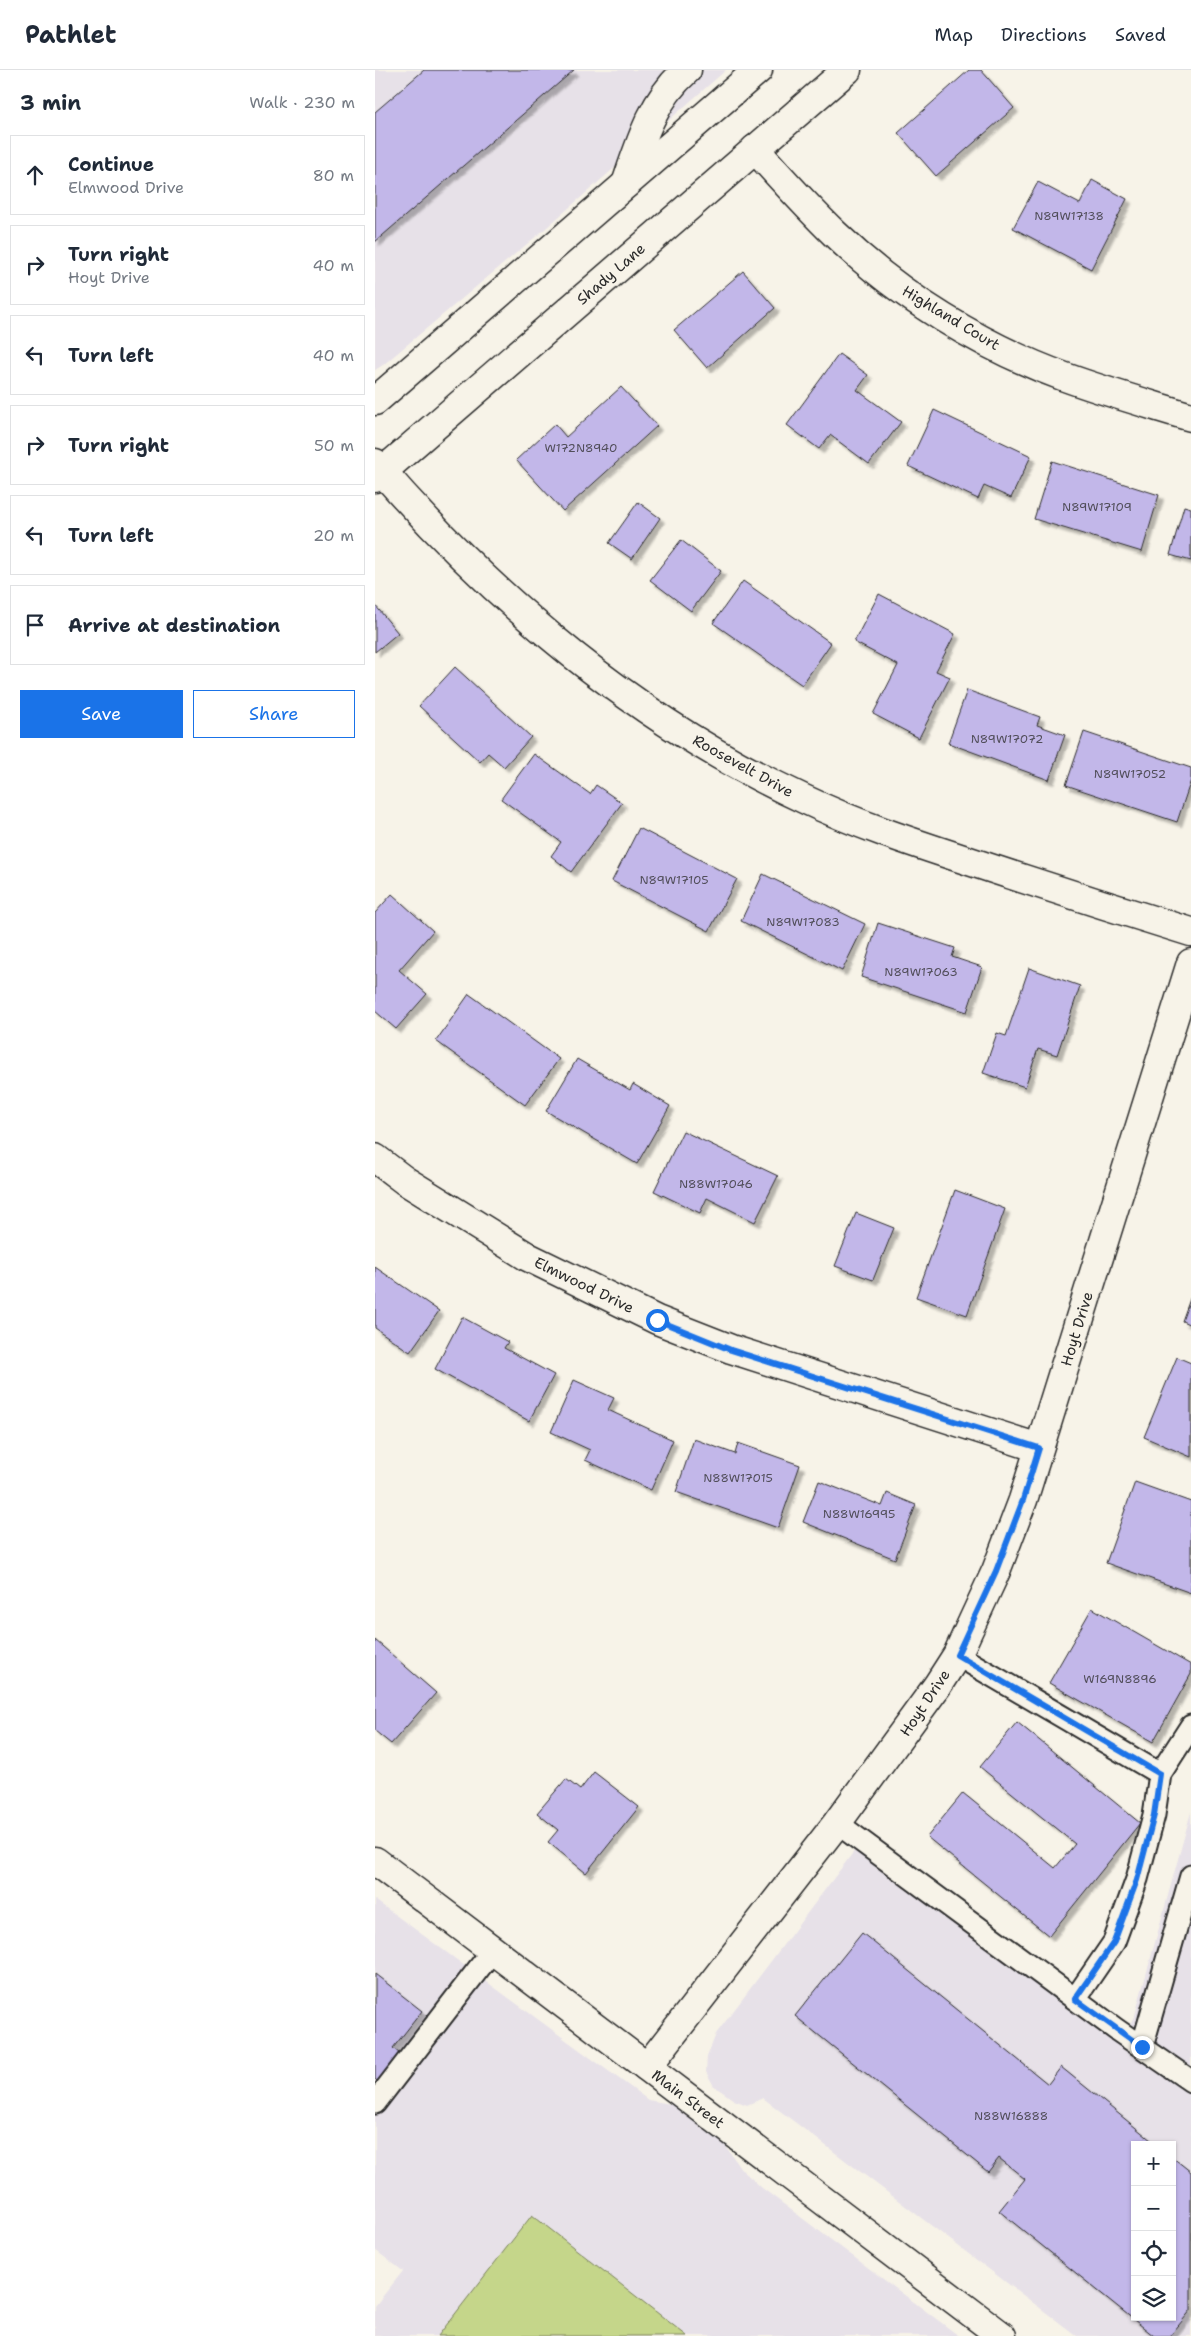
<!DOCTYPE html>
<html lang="en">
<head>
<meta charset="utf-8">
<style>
  :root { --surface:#fff; --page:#f6f6f7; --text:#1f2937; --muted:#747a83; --line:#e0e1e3; --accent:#1a73e8 }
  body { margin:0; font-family:"Shantell Sans",sans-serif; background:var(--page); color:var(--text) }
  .controls { position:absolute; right:15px; bottom:15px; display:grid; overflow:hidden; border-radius:0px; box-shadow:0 1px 4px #0004 }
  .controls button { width:45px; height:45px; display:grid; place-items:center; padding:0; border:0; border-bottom:1px solid var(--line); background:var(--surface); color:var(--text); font:25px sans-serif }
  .stop { position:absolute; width:15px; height:15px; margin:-11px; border:4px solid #1a73e8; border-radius:50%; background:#fff }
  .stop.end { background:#1a73e8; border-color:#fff; box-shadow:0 1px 5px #0008 }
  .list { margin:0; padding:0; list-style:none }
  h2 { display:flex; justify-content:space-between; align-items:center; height:65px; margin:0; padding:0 20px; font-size:21px }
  h2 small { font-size:16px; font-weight:400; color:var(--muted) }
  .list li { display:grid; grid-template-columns:32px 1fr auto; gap:15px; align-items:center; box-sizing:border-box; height:80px; margin:0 10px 10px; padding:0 10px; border:1px solid var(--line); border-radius:0px }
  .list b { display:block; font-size:19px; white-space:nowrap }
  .list p { margin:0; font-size:16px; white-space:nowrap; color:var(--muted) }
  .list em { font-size:16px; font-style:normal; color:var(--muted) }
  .actions { display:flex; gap:10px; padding:15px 20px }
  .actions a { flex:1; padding:11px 0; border:1px solid var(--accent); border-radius:0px; text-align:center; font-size:18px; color:var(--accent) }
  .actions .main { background:var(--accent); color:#fff }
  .icon { flex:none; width:28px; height:28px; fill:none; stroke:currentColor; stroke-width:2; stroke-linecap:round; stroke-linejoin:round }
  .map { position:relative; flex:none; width:816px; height:2266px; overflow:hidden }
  header { display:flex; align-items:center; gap:30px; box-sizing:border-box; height:70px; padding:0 25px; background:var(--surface); border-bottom:1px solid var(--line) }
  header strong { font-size:24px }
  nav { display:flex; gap:28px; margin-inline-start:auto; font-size:18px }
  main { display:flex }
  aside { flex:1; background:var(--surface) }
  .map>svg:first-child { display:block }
  .built { fill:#e7e1e8; fill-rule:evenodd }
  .green { fill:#c5d68a; stroke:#78805a }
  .building { fill:#c2b7e9; stroke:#2b2b2b; filter:url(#shadow) }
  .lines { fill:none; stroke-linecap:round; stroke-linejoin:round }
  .lane-casing { stroke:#2b2b2b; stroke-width:25 }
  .street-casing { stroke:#2b2b2b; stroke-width:31 }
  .secondary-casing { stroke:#2b2b2b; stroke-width:31 }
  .lane { stroke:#f7f3e8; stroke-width:21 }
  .street { stroke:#f7f3e8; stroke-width:28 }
  .secondary { stroke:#f7f3e8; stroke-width:28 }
  .route { stroke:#1a73e8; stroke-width:6 }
  .labels { text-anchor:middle; stroke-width:4; stroke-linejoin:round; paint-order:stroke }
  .number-label { font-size:12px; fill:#514e5a }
  .street-label { font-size:15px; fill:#2b2b2b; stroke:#f7f3e8 }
</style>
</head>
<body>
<header>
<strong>Pathlet</strong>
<nav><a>Map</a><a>Directions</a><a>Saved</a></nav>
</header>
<main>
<aside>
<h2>3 min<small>Walk · 230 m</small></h2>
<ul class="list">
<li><svg class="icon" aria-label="ahead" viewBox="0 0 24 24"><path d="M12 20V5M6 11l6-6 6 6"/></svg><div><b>Continue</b><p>Elmwood Drive</p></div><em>80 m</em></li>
<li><svg class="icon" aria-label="right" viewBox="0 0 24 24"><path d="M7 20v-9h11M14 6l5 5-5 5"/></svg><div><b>Turn right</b><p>Hoyt Drive</p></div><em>40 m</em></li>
<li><svg class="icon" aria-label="left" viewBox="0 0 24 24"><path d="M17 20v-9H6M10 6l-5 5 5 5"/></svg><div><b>Turn left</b></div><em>40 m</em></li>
<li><svg class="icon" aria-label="right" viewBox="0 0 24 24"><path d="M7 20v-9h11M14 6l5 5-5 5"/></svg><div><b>Turn right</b></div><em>50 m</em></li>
<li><svg class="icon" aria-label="left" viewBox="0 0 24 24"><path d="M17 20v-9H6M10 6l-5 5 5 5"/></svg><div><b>Turn left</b></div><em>20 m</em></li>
<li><svg class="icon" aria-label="arrive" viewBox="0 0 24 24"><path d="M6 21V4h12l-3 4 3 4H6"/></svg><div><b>Arrive at destination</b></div></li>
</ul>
<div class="actions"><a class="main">Save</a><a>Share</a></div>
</aside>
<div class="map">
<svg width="816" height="2266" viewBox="0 0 816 2266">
  <defs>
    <filter id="shadow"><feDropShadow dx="4.5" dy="4.5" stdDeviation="1" flood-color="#0004"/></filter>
  </defs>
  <rect width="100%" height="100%" fill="#f7f3e8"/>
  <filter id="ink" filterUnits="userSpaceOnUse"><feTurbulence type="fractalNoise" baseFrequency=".02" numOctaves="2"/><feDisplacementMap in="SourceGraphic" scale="10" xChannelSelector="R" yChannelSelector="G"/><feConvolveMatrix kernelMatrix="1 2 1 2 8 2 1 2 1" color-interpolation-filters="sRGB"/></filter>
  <g filter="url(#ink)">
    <path class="built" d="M0 0H351L171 158 8 295 0 300Z
      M816 1742V2266H702L388 2028 372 2035 359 2030 339 2016 331 2002 332 1987 341 1964 480 1780 744 1973 760 1945ZM760 2075H797V2247H760Z
      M0 1830 273 2030 306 2036 346 2069 366 2099 387 2118 584 2266H0V2236L28 2201 0 2180Z"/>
    <path class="green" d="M157 2145 312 2266H63Z"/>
    <path class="building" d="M49 0H199L0 172V42Z
      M594 0H606L639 38 561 106 523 63Z
      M717 110 752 129 716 199 638 158 663 112 705 134Z
      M368 201 400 238 332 298 299 260Z
      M464 284 493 305 482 320 526 352 494 394 455 365 444 379 412 355Z
      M246 317 282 356 188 441 141 390 180 354 191 367Z
      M559 340 656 386 636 428 609 416 603 429 533 396Z
      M677 391 784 425 767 482 659 449Z
      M263 432 285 448 257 489 234 473Z
      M809 436 816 438V491L795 485Z
      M306 470 346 501 316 541 275 510Z
      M368 511 456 573 427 615 338 553Z
      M504 524 580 564 561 601 575 607 544 668 498 644 523 595 479 572Z
      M0 535 23 563 0 582Z
      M80 597 156 667 129 697 113 683 105 692 44 636Z
      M592 620 665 647 662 655 690 665 674 710 573 673Z
      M709 662 816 698V710L802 752 691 715Z
      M159 684 215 724 221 715 247 733 196 802 176 786 186 772 126 729Z
      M264 758 362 809 334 861 237 811Z
      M388 804 490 854 467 901 366 851Z
      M17 824 58 861 24 900 52 924 21 959 0 941V843Z
      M503 853 580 878 577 887 607 897 592 942 486 907Z
      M654 898 705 916 682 985 663 979 650 1017 608 1003 622 963 631 966Z
      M94 924 184 989 150 1035 61 971Z
      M202 989 255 1020 258 1014 295 1036 262 1094 171 1041Z
      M308 1061 403 1106 380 1152 332 1128 325 1143 279 1121Z
      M580 1120 630 1139 592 1245 541 1227Z
      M481 1143 519 1158 498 1210 460 1196Z
      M0 1197 64 1241 35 1282 0 1258Z
      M816 1226V1255L807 1251Z
      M87 1247 133 1272 129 1278 179 1305 154 1351 60 1299Z
      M802 1287 816 1293V1387L769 1367Z
      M199 1310 239 1328 233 1340 298 1370 276 1420 210 1390 215 1380 176 1362Z
      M319 1369 360 1384 363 1373 425 1395 403 1458 301 1422Z
      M444 1411 507 1436 512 1423 541 1435 520 1489 428 1452Z
      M760 1412 816 1432V1523L731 1493Z
      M717 1538 816 1595V1604L778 1672 674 1613Z
      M0 1570 61 1623 16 1674 0 1661Z
      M642 1652 765 1753 674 1866 552 1767 588 1723 680 1798 700 1774 605 1697Z
      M219 1702 264 1737 211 1803 173 1772 183 1760 162 1743 191 1709 205 1720Z
      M487 1863 673 2014 686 1997 782 2075H760V2247H797V2087L816 2102V2240L795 2266H779L624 2141 650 2109 624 2088 613 2102 420 1946Z
      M0 1904 47 1941 18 1978 25 1984 3 2012 0 2009Z"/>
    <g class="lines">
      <g class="lane-casing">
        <path id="lane" d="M582 1585 785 1704
          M462 1753 742 1960 816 2011
          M700 1929 739 1872 762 1809 779 1745 785 1704 816 1656
          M767 1977 816 1806
          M0 2033 118 1880"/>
      </g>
      <g class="street-casing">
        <path id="street" d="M380 79C406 108 432 137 460 164 524 226 607 277 690 307 731 322 774 334 816 347
          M251 114C265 73 278 29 312 0
          M0 393C119 531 263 652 429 729 481 754 536 772 591 790 666 815 741 839 816 862
          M0 1088 29 1110 153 1187 282 1250 356 1279 664 1378
          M272 1997 462 1753 562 1616 582 1585 621 1501 648 1430 816 893"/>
      </g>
      <g class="secondary-casing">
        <path id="secondary" d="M0 331 383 0
          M0 408 472 0
          M0 1791 627 2266"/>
      </g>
      <use href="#lane" class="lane"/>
      <use href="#street" class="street"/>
      <use href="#secondary" class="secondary"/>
    </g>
  </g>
  <g class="lines" filter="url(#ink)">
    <path class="route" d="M282 1250 356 1280 664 1378 648 1430 621 1501 582 1585 785 1704 779 1745 762 1810 739 1872 700 1929 767 1977"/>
  </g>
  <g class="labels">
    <g class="number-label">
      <text x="694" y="150">N89W17138</text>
      <text x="206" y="382">W172N8940</text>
      <text x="722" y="441">N89W17109</text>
      <text x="632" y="673">N89W17072</text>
      <text x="755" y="708">N89W17052</text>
      <text x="299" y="814">N89W17105</text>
      <text x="428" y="856">N89W17083</text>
      <text x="546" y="906">N89W17063</text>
      <text x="341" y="1118">N88W17046</text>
      <text x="363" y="1412">N88W17015</text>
      <text x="484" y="1448">N88W16995</text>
      <text x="745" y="1613">W169N8896</text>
      <text x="636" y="2050">N88W16888</text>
    </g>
    <g class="street-label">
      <text transform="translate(236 204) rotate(-41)" y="5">Shady Lane</text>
      <text transform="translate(576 248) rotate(31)" y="5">Highland Court</text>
      <text transform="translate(368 696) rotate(29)" y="5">Roosevelt Drive</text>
      <text transform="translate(209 1215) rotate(26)" y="5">Elmwood Drive</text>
      <text transform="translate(702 1259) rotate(-73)" y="5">Hoyt Drive</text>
      <text transform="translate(550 1633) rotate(-56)" y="5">Hoyt Drive</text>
      <text transform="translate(313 2029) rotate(37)" y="5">Main Street</text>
    </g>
  </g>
</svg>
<div class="controls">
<button>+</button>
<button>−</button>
<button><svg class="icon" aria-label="locate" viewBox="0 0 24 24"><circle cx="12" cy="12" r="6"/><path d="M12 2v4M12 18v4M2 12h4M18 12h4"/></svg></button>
<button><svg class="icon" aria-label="layers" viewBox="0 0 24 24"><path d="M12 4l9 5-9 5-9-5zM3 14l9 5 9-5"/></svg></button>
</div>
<div class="stop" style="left:282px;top:1250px"></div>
<div class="stop end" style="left:767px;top:1977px"></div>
</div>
</main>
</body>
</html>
